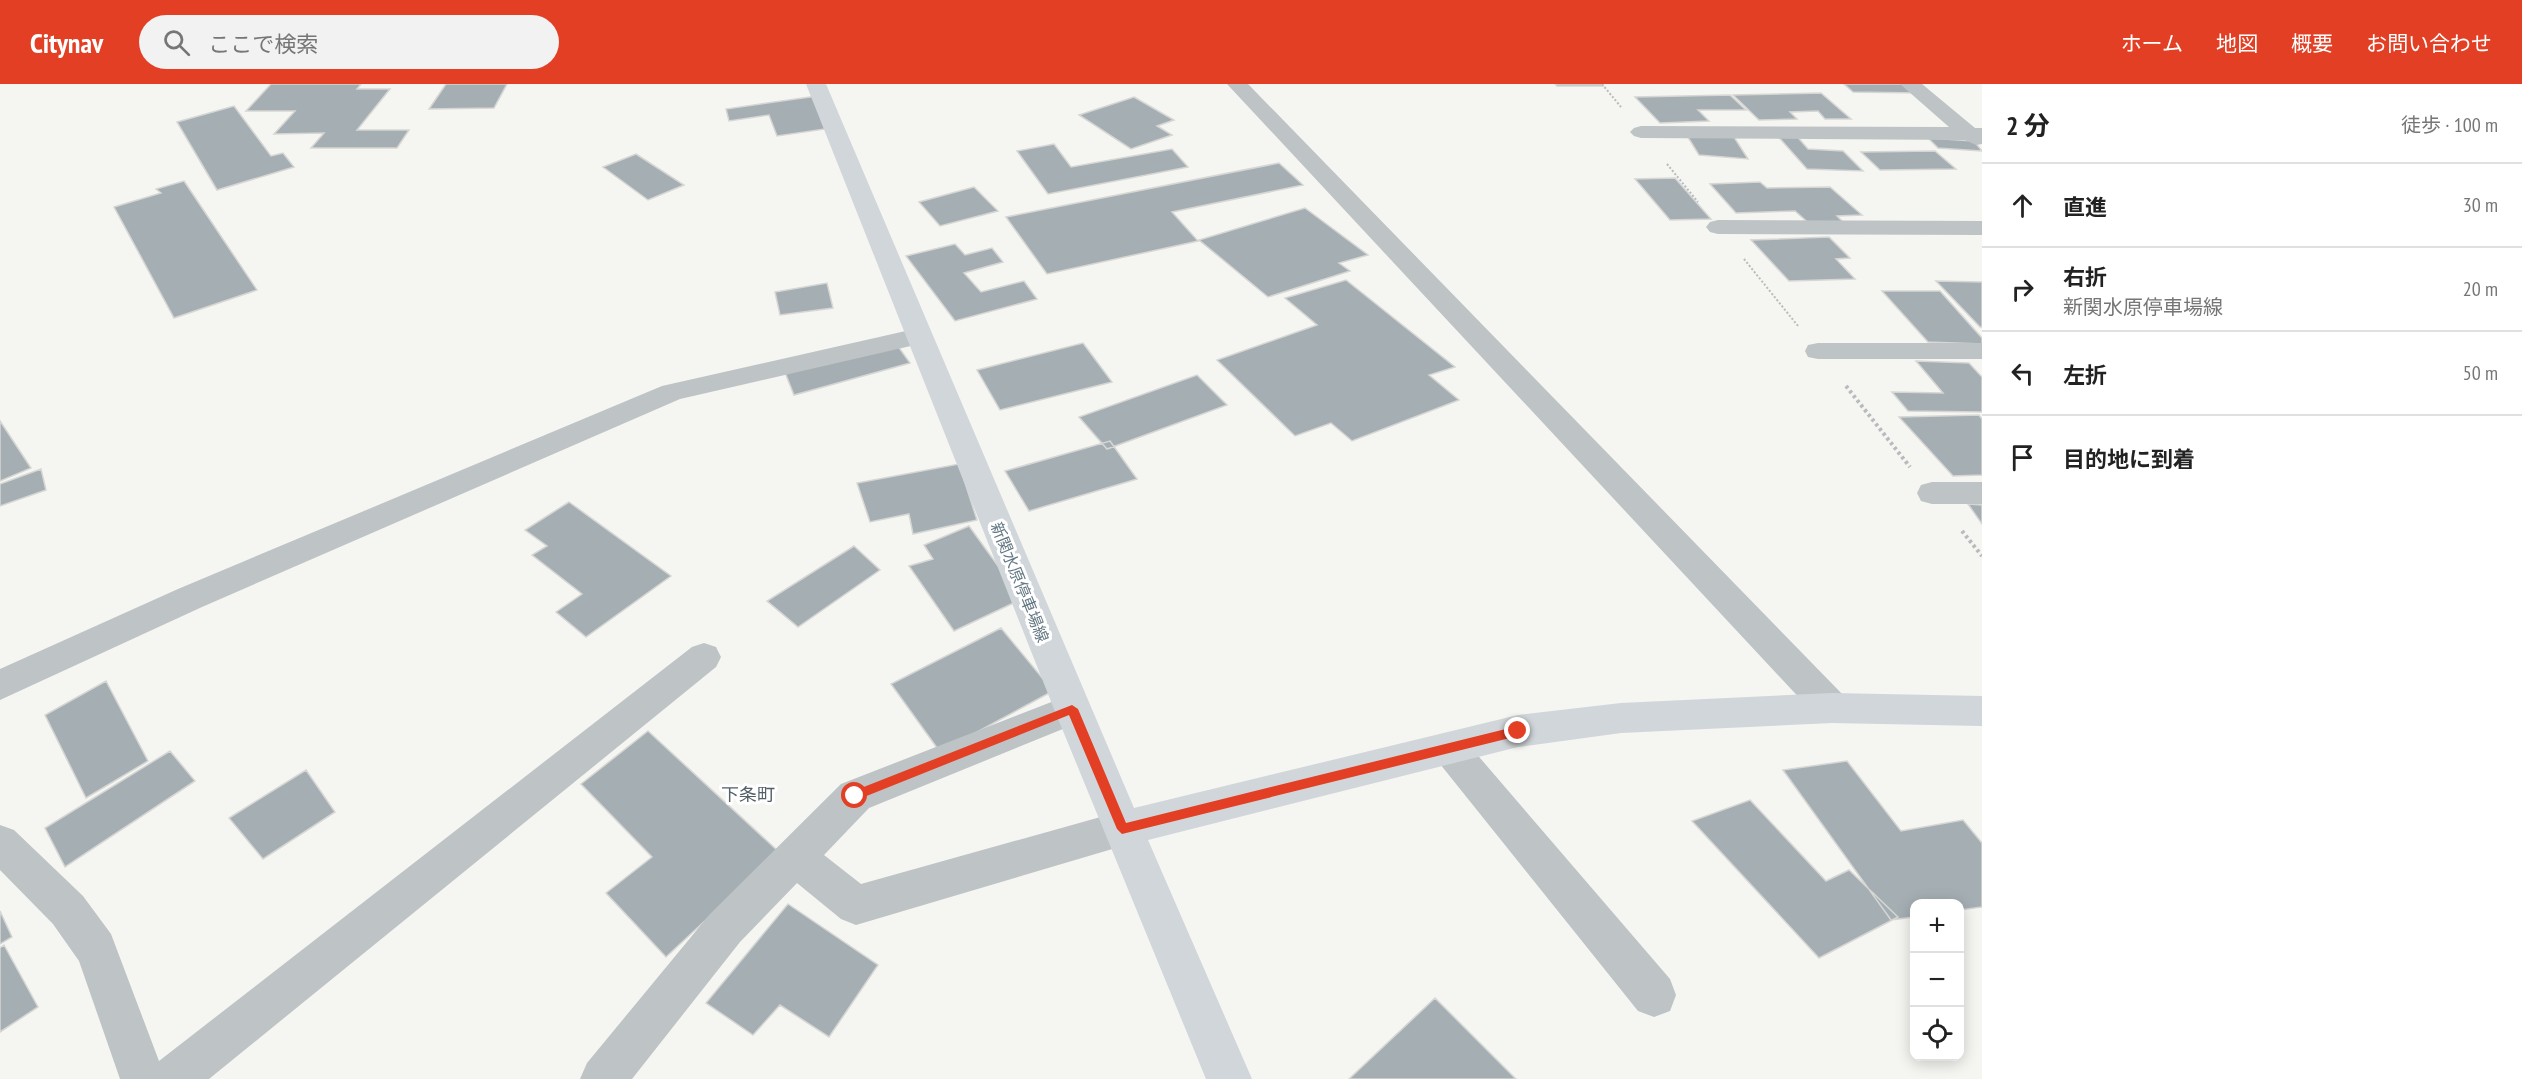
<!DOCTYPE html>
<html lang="ja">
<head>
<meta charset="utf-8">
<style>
  :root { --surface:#fff; --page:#f2f2f2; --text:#222; --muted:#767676; --line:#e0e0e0; --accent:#e23f24 }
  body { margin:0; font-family:"PT Sans Narrow","Noto Sans JP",sans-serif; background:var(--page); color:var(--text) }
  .controls { position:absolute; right:18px; bottom:18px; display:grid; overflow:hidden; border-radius:12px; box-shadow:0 3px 15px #0003 }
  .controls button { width:54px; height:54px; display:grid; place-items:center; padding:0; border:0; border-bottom:2px solid var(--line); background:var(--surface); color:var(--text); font:30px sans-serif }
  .stop { position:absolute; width:18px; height:18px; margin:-14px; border:4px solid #e23f24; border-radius:50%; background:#fff }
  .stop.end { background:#e23f24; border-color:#fff; box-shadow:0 2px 6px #0008 }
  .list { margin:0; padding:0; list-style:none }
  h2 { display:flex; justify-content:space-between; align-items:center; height:78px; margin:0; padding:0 24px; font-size:26px }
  h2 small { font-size:20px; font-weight:400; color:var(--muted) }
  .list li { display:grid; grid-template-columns:39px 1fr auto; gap:18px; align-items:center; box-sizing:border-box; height:84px; padding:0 24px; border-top:2px solid var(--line) }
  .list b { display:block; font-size:22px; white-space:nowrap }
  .list p { margin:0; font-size:20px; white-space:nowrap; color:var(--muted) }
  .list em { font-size:20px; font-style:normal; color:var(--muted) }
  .icon { flex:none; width:33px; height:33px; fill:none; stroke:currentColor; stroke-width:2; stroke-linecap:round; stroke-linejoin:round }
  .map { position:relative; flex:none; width:1982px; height:995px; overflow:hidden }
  header { display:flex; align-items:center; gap:36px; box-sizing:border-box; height:84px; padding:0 30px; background:var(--accent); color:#fff }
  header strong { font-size:28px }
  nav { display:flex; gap:33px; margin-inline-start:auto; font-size:21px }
  .search { width:420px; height:54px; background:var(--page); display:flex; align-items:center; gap:15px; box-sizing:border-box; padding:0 21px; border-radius:33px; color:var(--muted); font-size:22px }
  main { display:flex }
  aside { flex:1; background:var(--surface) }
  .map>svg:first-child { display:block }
  .building { fill:#a5afb3; stroke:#d6d6d4; stroke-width:1.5 }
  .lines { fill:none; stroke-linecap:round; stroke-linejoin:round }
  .path-far1 { stroke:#b8bbbd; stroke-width:2; stroke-dasharray:2 2; stroke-linecap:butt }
  .path { stroke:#b8bbbd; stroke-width:4; stroke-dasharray:3 3; stroke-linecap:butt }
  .street { fill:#bec3c6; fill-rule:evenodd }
  .secondary { fill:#d1d6da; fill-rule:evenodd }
  .route { fill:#e23f24 }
  .labels { text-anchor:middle; stroke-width:6; stroke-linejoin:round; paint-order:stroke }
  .street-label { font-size:16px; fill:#647883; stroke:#fff }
  .neighbourhood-label { font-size:18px; fill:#526068; stroke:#fff }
</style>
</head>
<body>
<header>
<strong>Citynav</strong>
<div class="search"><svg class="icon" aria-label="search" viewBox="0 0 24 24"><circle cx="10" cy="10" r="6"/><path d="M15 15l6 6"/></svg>ここで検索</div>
<nav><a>ホーム</a><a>地図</a><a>概要</a><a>お問い合わせ</a></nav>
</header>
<main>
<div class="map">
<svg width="1982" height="995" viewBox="0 0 1982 995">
  <rect width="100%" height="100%" fill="#f5f5f1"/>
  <path class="building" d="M271 0H361L357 5H390L357 46H409L397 64H311L324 49 274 50 295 27H246Z
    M446 0H507L494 24 429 25Z
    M1555 0H1601L1603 2H1557Z
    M1844 0H1908L1919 9 1853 8Z
    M1821 9 1851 35H1825L1818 27 1790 28 1797 35 1759 36 1733 11Z
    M1730 11 1746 26H1698L1709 37 1660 39 1635 13Z
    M817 12 832 44 777 52 769 31 729 37 726 25Z
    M1134 13 1174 36 1157 42 1172 51 1131 65 1079 31Z
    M234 22 271 72 283 69 294 83 217 106 177 38Z
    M1775 49 1795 50 1808 65 1843 67 1863 87 1807 85Z
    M1686 50 1734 53 1748 75 1699 71Z
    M1928 54 1974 57 1982 67 1938 64Z
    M1054 60 1071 83 1172 65 1188 83 1048 110 1017 67Z
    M1935 67 1956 85 1880 86 1861 68Z
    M636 70 684 101 648 116 603 83Z
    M1279 79 1303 101 1172 128 1198 157 1047 190 1006 133Z
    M1675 94 1711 135 1670 136 1635 95Z
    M184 97 257 206 174 234 114 123 161 109 156 105Z
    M1760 98 1767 104 1830 103 1862 131 1837 132 1846 141 1812 142 1795 127 1736 129 1710 100Z
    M974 103 998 127 940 142 919 118Z
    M1305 124 1368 171 1339 179 1350 187 1268 213 1199 156Z
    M1829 153 1850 174 1836 175 1855 195 1789 197 1751 156Z
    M955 160 965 171 992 164 1003 178 964 189 981 208 1024 197 1037 215 955 237 906 172Z
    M1346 196 1455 283 1429 291 1459 316 1352 357 1331 339 1295 352 1217 276 1317 241 1285 214Z
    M1936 197 1982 198V243H1980Z
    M827 199 833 224 780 231 775 208Z
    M1882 207H1940L1982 254V260L1928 258Z
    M895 258 910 279 794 311 784 286Z
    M1083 259 1112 298 1000 326 977 286Z
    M1916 277 1969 279 1982 293V328L1908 327 1892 308 1943 309Z
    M1197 291 1227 321 1107 365 1079 333Z
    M1979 331 1982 335V391L1953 392 1899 333Z
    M0 337 31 384 0 397Z
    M1110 357 1137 395 1029 427 1005 387Z
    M959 380 977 436 913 450 909 430 870 438 857 399Z
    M41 385 46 406 0 422V400Z
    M569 418 671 492 586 553 556 528 582 510 532 471 547 462 525 446Z
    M1968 420 1982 421V440Z
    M969 442 1022 515 954 547 909 482 933 475 924 461Z
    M854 462 880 486 798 543 767 517Z
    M1001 544 1053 607 940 668 891 600Z
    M106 597 148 677 86 714 45 631Z
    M648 647 779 768 666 873 606 809 652 773 581 700Z
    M170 667 195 697 65 783 45 744Z
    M1847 677 1901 747 1963 736 1982 759V823L1960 826V820H1914V833L1891 836 1783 686Z
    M306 686 335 728 263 775 229 734Z
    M1750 716 1826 797 1849 786 1898 833 1819 874 1692 737Z
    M788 820 878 881 829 953 780 921 753 951 706 919Z
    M0 827 12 853 0 860Z
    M4 861 38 923 0 948V864Z
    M1435 914 1516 995H1349Z"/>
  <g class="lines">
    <path class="path-far1" d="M1602 0 1621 23
      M1667 80 1698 118
      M1744 175 1798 242"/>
    <path class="path" d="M1846 302 1910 383
      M1962 447 1982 472"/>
    <path class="street" d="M1227 0H1248L1845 613 1850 624 1845 635 1832 639 1819 635Z
      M1900 0H1922L1975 44H1982V60L1976 61 1965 56 1641 54 1634 52 1630 48 1634 44 1641 42 1949 43Z
      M1718 136 1982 137V151L1718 150 1710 148 1706 143 1710 138Z
      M919 244 928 246 932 252 928 258 680 315 202 523 0 616V585L178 505 662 302Z
      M1818 259H1982V275H1818L1808 273 1805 267 1808 261Z
      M1932 398H1982V420H1932L1921 417 1917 409 1921 401Z
      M704 559 716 563 721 573 716 583 209 995H120L79 877 53 840 0 786V741L14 746 83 812 111 850 159 977 692 563Z
      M1072 610 1085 614 1090 625 1085 636 869 724 824 771 861 800 1122 727 1136 732 1142 745 1136 758 856 841 841 835 797 799 740 858 632 995H580L587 979 710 830 841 700Z
      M1449 648 1462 653 1670 895 1676 911 1670 927 1654 933 1638 927 1436 675 1430 664 1436 653Z"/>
    <path class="secondary" d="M806 0H826L1134 724 1518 631 1621 619 1832 609 1982 612V642L1832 639 1621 649 1518 663 1148 756 1252 995H1206L1054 625Z"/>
  </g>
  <path class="route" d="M1072 621 1078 625 1126 739 1518 642 1524 647 1518 652 1122 750 1117 745 1069 631 859 715 855 717 850 712 851 708Z"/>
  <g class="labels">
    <g class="street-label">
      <text transform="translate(1020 498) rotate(68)" y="6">新関水原停車場線</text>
    </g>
    <g class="neighbourhood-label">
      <text x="748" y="717">下条町</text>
    </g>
  </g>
</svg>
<div class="controls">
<button>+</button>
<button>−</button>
<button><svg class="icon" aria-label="locate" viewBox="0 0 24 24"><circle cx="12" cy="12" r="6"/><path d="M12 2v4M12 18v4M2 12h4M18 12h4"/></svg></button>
</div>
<div class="stop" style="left:855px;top:712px"></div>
<div class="stop end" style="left:1518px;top:647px"></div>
</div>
<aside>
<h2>2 分<small>徒歩 · 100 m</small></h2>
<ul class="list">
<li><svg class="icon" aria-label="ahead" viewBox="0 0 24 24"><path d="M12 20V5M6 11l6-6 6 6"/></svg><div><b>直進</b></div><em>30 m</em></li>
<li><svg class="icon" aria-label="right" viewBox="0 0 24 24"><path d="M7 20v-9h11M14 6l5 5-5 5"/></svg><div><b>右折</b><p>新関水原停車場線</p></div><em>20 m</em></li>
<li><svg class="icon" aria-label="left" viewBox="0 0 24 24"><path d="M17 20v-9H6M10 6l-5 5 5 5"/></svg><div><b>左折</b></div><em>50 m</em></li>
<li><svg class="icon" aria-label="arrive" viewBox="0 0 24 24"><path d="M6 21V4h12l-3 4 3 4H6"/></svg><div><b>目的地に到着</b></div></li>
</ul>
</aside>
</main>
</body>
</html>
